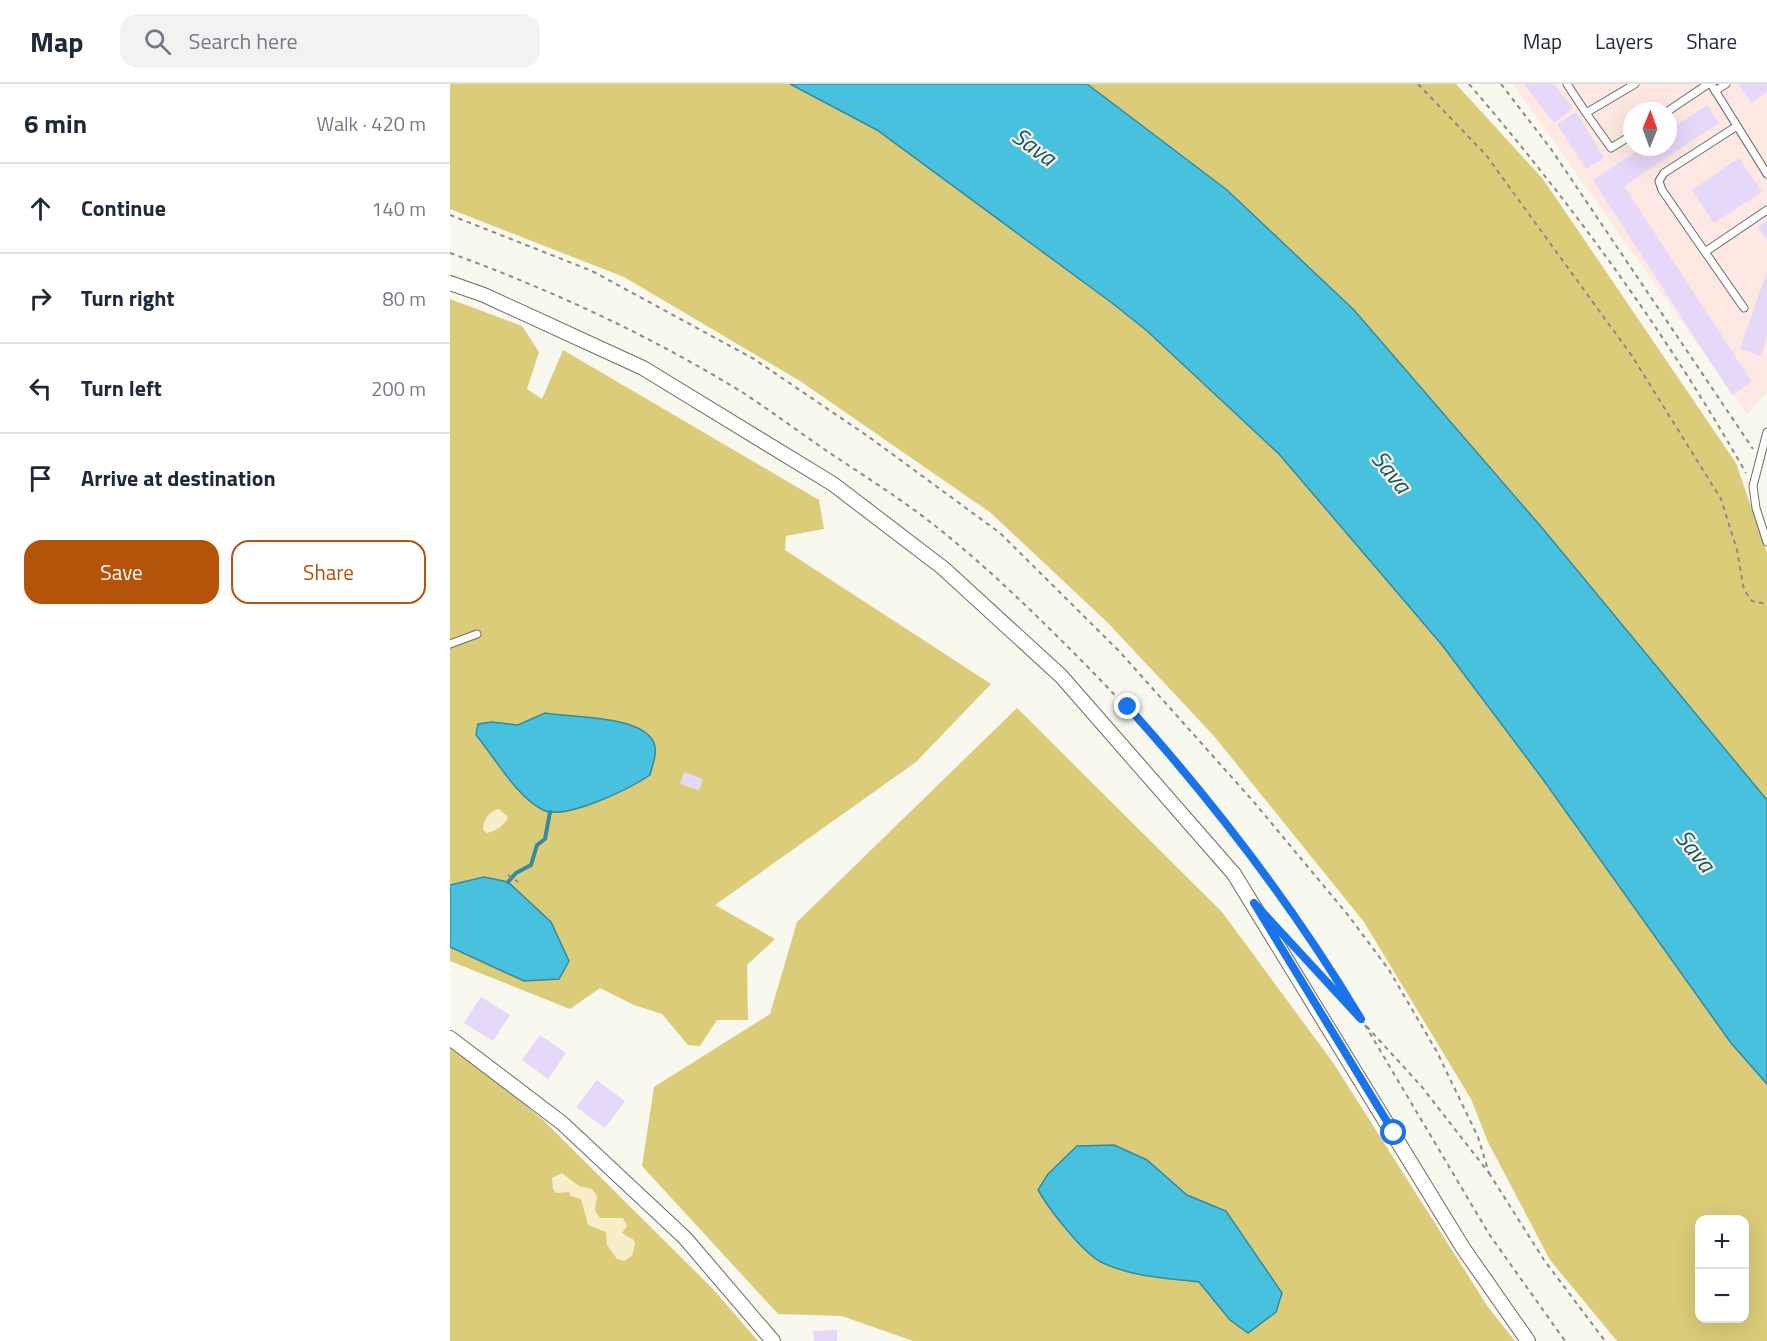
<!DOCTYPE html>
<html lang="en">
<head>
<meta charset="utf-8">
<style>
  :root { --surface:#fff; --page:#f2f2f3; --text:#1f2937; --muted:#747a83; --line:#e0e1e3; --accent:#b45309 }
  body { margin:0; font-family:"Titillium Web",sans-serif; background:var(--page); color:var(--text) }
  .controls { position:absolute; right:18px; bottom:18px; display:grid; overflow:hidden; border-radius:12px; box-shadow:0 6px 24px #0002 }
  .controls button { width:54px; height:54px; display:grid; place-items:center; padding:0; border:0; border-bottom:2px solid var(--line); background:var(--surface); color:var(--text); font:30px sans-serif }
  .compass { position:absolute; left:1173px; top:18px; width:54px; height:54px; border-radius:50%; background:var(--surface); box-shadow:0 6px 24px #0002; rotate:1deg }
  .stop { position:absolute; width:18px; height:18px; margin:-14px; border:4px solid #1a73e8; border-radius:50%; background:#fff }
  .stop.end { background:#1a73e8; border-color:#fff; box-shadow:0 2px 6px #0008 }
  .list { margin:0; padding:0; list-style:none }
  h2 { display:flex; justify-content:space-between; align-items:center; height:78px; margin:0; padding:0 24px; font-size:26px }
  h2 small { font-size:20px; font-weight:400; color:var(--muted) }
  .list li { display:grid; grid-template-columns:39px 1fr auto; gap:18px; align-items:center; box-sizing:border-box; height:90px; padding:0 24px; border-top:2px solid var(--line) }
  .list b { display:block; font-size:22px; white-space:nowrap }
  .list em { font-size:20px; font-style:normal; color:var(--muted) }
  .actions { display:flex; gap:12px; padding:18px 24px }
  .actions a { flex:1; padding:14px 0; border:2px solid var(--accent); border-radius:18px; text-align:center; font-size:21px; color:var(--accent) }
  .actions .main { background:var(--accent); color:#fff }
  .icon { flex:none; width:33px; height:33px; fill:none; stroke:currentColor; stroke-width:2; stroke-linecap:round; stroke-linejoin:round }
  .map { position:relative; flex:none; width:1317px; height:1257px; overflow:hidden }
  header { display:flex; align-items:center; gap:36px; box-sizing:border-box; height:84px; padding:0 30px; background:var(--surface); border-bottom:2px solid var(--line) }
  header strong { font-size:28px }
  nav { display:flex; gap:33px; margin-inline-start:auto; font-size:21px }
  .search { width:420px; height:54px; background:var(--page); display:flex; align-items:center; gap:15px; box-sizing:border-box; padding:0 21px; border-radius:18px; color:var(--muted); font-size:22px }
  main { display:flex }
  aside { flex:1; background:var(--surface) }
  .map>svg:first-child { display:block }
  .commercial { fill:#fde8e3; fill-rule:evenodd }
  .green { fill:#dacc79; fill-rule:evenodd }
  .sand { fill:#f8eec8 }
  .water { fill:#47c1dd; stroke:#358a9d; stroke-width:1.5 }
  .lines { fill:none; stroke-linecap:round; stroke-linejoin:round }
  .stream { stroke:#358a9d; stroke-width:4 }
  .building { fill:#e6d8f8 }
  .service-casing { stroke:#6c6b64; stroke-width:9 }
  .minor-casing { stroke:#6c6b64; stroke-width:16 }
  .path { stroke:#8b8a84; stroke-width:2; stroke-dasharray:4.5 4.5; stroke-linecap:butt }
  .service { stroke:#fff; stroke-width:7 }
  .minor { stroke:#fff; stroke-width:14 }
  .route { stroke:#1a73e8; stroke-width:8 }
  .labels { text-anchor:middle; stroke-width:4.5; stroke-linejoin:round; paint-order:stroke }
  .water-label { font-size:24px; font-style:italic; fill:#20535f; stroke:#f9f8ef }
</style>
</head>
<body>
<header>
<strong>Map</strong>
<div class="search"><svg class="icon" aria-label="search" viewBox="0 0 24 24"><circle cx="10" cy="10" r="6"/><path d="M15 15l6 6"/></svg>Search here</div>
<nav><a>Map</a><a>Layers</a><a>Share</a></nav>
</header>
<main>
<aside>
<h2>6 min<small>Walk · 420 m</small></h2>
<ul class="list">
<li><svg class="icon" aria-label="ahead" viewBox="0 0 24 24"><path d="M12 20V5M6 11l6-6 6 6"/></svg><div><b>Continue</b></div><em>140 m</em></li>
<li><svg class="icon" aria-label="right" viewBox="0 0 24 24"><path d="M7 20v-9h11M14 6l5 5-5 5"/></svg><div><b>Turn right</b></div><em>80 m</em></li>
<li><svg class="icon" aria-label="left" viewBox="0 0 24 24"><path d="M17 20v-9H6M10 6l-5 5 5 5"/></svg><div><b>Turn left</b></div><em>200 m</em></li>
<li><svg class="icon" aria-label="arrive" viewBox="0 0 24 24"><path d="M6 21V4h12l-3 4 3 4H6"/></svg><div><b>Arrive at destination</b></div></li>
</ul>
<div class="actions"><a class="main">Save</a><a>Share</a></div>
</aside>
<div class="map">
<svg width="1317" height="1257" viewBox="0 0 1317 1257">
  <rect width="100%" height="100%" fill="#f9f8ef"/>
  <path class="commercial" d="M1063 0H1317V309L1297 330ZM1182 27H1218V63H1182Z"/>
  <path class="green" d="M0 0H340L427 46 662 219 696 246 829 370 992 561 1092 694 1281 959 1317 1000V1257H1167L1100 1176 1038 1058 1021 1015 914 838 764 652 658 539 541 429 350 297 174 193 0 125ZM1250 1136H1294V1234H1250Z
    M637 0H1006L1093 95 1286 379 1317 469V716L1093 445 904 226 777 106Z
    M0 215 72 242 89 268 77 305 92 315 113 266 369 416 374 445 336 452 335 466 541 600 466 678 265 821 325 855 297 881 298 936H267L250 962 238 961 212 930 184 921 150 904 120 925 0 877Z
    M567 624 772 828 884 980 1038 1223 1065 1257H463L392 1232 328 1230 192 1082 204 1003 320 930 347 838Z
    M0 959 92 1035 263 1205 308 1257H0Z"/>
  <path class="sand" d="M49 725 58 733C54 742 46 747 37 749L33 746C33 736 39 727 49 725Z
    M112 1089 129 1102 142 1105 147 1112 145 1126 150 1134H173L177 1142 172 1149 184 1156 185 1160 182 1172 174 1177 167 1175 157 1161 156 1148 138 1141 131 1115 121 1112 119 1108 106 1109 103 1105 102 1094Z"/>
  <path class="water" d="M340 0H637L777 106 904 226 1093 445 1317 716V1000L1281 959 1092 694 992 561 829 370 696 246 662 219 427 46Z
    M95 629C122 634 193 631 204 659 208 669 202 682 200 691 181 704 115 737 93 726 65 711 46 675 26 651L28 640 41 638 68 641Z
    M34 793 58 798 101 838 119 877 109 895 74 897 0 863V801Z
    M664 1061 697 1076 737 1111 776 1127 832 1209 826 1228 798 1249 780 1236 749 1198C716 1194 683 1193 653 1179 633 1170 599 1125 588 1106L598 1090 627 1062Z"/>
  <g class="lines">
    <path class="stream" d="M58 798 66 789 81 781 87 761 95 755 100 728"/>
  </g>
  <path class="building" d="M1074 0H1104L1123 24 1104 39Z
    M1288 0H1317V7L1302 19Z
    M1257 21 1269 39 1174 102 1302 298 1282 311 1143 96 1193 63H1218V47Z
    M1126 28 1154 74 1136 85 1107 40Z
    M1289 74 1312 108 1264 139 1242 106Z
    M1317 136V156L1308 143Z
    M1317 188V252L1311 272 1290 264Z
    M234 688 253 695 249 706 230 700Z
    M31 913 60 931 43 957 14 939Z
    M90 951 116 969 98 995 72 976Z
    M147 996 175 1017 155 1044 126 1023Z
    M387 1246V1257H364L363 1247Z"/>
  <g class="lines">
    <g class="service-casing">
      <path id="service" d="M1117 0 1136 29 1185 0
        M1261 0 1317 90
        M1265 7 1276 0
        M1218 27 1258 0
        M1136 29 1161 64 1182 51
        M1287 42 1214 89 1209 97 1212 106 1255 168 1317 126
        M1255 168 1294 224
        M1317 348 1303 402 1306 424 1317 458
        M0 560 27 550"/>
    </g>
    <g class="minor-casing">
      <path id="minor" d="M0 199 34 211 193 284 383 400 493 484 611 592 784 790 1013 1164 1078 1257
        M0 954 112 1039 235 1154 323 1257"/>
    </g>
    <path class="path" d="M968 0 1036 71 1182 272 1271 415 1287 466 1294 506 1302 517 1317 520
      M1019 0C1123 121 1217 250 1296 389
      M1051 0 1101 65 1303 365
      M0 131 142 187 304 275 419 353 550 449 670 568 803 717 898 831 939 886 987 968 1028 1053 1039 1089 972 1003 847 866
      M0 169C102 206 203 253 295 310 322 328 348 347 374 365 411 390 450 414 484 441 535 481 582 527 627 572 734 680 829 798 907 929
      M58 791 68 798
      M915 941 1039 1150 1115 1257
      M1039 1089 1094 1176 1155 1257"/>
    <use href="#service" class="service"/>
    <use href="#minor" class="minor"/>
  </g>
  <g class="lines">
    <path class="route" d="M678 623C765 720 844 823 911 935L804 819 944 1049"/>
  </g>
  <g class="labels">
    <g class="water-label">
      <text transform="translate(584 63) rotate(36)" y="8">Sava</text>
      <text transform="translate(941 388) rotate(51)" y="8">Sava</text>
      <text transform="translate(1245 767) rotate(51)" y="8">Sava</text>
    </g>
  </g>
</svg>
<div class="controls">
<button>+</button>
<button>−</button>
</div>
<svg class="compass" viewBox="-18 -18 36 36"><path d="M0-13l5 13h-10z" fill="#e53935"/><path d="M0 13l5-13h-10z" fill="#747a83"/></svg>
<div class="stop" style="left:944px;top:1049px"></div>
<div class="stop end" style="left:678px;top:623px"></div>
</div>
</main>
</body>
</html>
